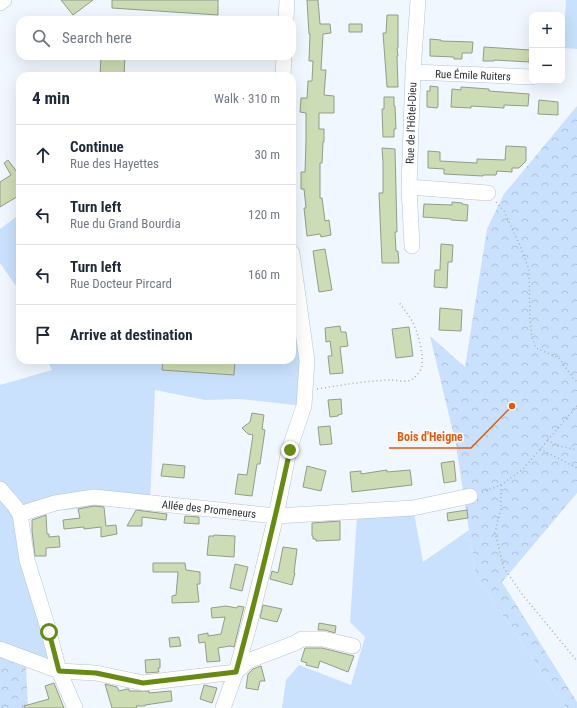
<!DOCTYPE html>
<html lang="en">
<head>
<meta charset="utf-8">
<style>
  :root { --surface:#fff; --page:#f6f6f7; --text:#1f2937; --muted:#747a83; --line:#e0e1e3 }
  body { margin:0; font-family:"Roboto Condensed",sans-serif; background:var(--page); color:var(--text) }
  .controls { position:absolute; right:12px; top:12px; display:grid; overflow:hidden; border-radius:8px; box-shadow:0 4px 16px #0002 }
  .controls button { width:36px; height:36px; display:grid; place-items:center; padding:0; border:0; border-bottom:1px solid var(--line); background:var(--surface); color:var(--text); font:20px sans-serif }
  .stop { position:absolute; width:12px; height:12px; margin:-9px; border:3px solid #678b10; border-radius:50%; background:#fff }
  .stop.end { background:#678b10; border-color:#fff; box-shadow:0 1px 4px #0008 }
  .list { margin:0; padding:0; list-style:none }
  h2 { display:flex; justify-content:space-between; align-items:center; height:52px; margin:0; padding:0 16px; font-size:17px }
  h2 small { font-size:13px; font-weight:400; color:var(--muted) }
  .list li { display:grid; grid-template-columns:26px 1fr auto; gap:12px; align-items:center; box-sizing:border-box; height:60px; padding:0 16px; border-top:1px solid var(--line) }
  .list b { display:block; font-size:15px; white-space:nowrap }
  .list p { margin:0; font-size:13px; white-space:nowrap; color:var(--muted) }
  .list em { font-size:13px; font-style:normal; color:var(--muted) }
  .icon { flex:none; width:22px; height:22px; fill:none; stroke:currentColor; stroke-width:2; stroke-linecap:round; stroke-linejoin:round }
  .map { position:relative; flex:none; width:577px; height:708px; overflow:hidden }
  .search { position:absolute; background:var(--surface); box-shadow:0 4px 16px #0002; left:16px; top:16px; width:280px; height:44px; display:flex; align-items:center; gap:10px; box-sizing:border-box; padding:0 14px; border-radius:12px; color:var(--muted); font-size:15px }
  .panel { position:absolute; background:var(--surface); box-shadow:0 4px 16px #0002; left:16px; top:72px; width:280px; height:292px; border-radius:12px }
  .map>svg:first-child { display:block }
  .green { fill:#c9e1fc }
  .forest { fill:url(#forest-crowns) }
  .building { fill:#ccdcb4; stroke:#949c89 }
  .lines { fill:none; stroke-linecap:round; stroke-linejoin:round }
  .minor-casing { stroke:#b4c4d5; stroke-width:16 }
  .path { stroke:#a8aeb5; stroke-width:1.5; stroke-dasharray:1 3; stroke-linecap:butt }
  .minor { stroke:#fff; stroke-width:15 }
  .route { stroke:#678b10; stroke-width:5 }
  .labels { text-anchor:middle; stroke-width:3; stroke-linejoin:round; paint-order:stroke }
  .street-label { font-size:11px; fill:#2b3138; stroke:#fff }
  .leader { fill:none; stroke:#e8590c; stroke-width:1.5 }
  .callout-dot { fill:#e8590c; stroke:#fff; stroke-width:1.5 }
  .callout-label { font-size:12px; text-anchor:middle; font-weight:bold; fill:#e8590c; stroke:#fff; stroke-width:3; stroke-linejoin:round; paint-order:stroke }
</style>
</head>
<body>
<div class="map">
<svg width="577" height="708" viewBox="0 0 577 708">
  <defs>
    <pattern id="forest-crowns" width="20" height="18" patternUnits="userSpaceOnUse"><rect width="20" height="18" fill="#c9e1fc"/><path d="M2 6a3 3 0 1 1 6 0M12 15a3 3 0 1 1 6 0" fill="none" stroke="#adc2d9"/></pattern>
  </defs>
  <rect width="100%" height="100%" fill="#f1f7fe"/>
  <path class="green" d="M566 0H577V49L563 48Z
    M20 214V292L0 263V229Z
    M292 251 304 406 240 399 205 400 155 390 150 502 20 514 59 671 0 649V385L52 370 47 360H292Z
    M413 508 423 562 469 530 476 576 566 708H282L286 680 299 665 351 685 365 637 350 622 357 516Z"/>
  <path class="forest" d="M577 106V493L502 582 577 702V708H566L476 576 456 445 430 336 465 367 487 229 504 194Z
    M0 649 26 666 28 708H0Z"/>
  <path class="building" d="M61 0H93L73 15Z
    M112 0H218V15L112 8Z
    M307 0H318L320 24H330L331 33 323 34 321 70H326L324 95 334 96V113H319V129H324V142H323L322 163H320V198H322L325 221 329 220 331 235 321 237 320 234 307 236 304 208H306L304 189H301V172H305L306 140V113L300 112 301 98H307L308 81H312L313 61H309L310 34H309Z
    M387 15H398V48H397L398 56H397L398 87H387L383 33H386Z
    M349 24H362V32H349Z
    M430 39 441 40V41L473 42 472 53H462V59H454V57L430 56Z
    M484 47 530 50 529 62 494 60V61H483Z
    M101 56H125L124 76H100Z
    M430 86 438 87V106L437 108 427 107V91H430Z
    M461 87 489 89V91L529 94 528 106 504 105V108L471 106V108L451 107 452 89 461 90Z
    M384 97H394V106H395L396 129H394V137H383L382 109H384Z
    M539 100 558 102V115L538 114Z
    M506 146 526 147V161L519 168H512V172L497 171 496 175H483V176L444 174V169L428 168V151L440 152V161L477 163V159L505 160Z
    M382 148 395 149 397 232H395L396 251H398L399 263H382L379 193H383V162Z
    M8 160 17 172 20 170V195L0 207V182L11 175 4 163Z
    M452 202 462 203V204L468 205 467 221 451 220V219L423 217 424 204 452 205Z
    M441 244 453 245 452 262H448L447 288 434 287 435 270H440Z
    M325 249 332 290 319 292 313 251Z
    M440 308 462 310 461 331 439 330Z
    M340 326 341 332H346L348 346 340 347 343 373 330 374 328 356H332L330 341 326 342 325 328Z
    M409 327 413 356 396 358 392 329Z
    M163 360H235L234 375 162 370Z
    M341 399 342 414 338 415V416L330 417 328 400Z
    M252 413 264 415 262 429 265 430 260 464H257L252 496 235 494 238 474 247 475 253 435 248 434 242 428 250 422Z
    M330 426 332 444 320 445 318 427Z
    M454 461 456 481 444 483 441 463Z
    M163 464 185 466 184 478 161 476Z
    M307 466 326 471 321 491 303 487Z
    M387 470V472L410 470 412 485 352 492 350 472 361 471V474Z
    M94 506 104 507 106 526 116 525 117 534 101 537V527L84 529V527L64 529 63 520 80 518 78 509Z
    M136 510 167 514 166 520 142 517V526H127Z
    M467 510 468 518 448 521 447 513Z
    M46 515 47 534H49V537L59 536 60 547 46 548V556H35L32 531V520Z
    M185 516 199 517V524L184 523Z
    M340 521V540L316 541V539H313V536H312V523Z
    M214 535 235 536 234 557 207 555 209 536H214Z
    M283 547 297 549 294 573H295L292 585 270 579 272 571 278 573Z
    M153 563H185L186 570 200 572V584H197L199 602 172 603V596L176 595 178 572H153Z
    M235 564 248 567 242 591 230 588Z
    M263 605 282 609 277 622 260 618Z
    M226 606 237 608 238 606 244 607 234 647 230 646 218 648 220 661 207 662 205 642 199 643 198 635 208 633V636L221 634 225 617 212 618 211 608Z
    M319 623 336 626 335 633 325 630H318Z
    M179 637 181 646 170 647 169 638Z
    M305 648H322L354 656 348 672 320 661 318 668 306 665 307 663 301 661Z
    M160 659V668H158L159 672 146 673 145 660Z
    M261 666 265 681H260L258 690 246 688 248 674 253 669Z
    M54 683 64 708H25L24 706 49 699 45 686Z
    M105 684 117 687 119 691 127 689H129V691H149V693L171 691 172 701 145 705V706H136L137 708H112Z
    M204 685 217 688 212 703 200 699Z"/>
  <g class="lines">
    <g class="minor-casing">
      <path id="minor" d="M0 3 4 0
        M286 20 287 0
        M413 72 532 77
        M283 76 284 56
        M409 187 488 193
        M412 246 409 187 413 72 418 0
        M0 489 14 505 20 514 27 560 47 625 59 671 96 673 143 683 236 672 248 661 295 643 302 639H323L353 646
        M20 514 55 503 94 497 276 516 413 508 470 496
        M0 649 59 671 75 708
        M223 708 236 672 250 622 276 516 289 450 304 406 307 361 292 253"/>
    </g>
    <path class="path" d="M496 202 504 211 521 248 529 270 530 319 532 337 536 348 559 358 573 378 577 382
      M317 389C341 385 365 381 390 380 397 380 407 384 414 378 416 376 420 371 421 369 425 357 418 332 412 321 408 314 403 308 398 301
      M577 406 548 440 555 445 577 450
      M540 449 577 468
      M501 485V508L495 533 504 568 522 594 577 661
      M482 492 501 485 523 469 548 440"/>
    <use href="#minor" class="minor"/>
  </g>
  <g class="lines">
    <path class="route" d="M49 632 59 671 96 673 143 683 236 672C256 598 274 524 290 450"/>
  </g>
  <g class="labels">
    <g class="street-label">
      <text transform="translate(473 75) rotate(2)" y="4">Rue Émile Ruiters</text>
      <text transform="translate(411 123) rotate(-88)" y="4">Rue de l’Hôtel-Dieu</text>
      <text transform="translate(209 509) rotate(6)" y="4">Allée des Promeneurs</text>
    </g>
  </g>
  <path class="leader" d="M512 406L471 448H389"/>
  <circle class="callout-dot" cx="512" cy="406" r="4"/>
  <g class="callout-label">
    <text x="430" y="441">Bois d'Heigne</text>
  </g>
</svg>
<div class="controls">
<button>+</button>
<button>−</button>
</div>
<div class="stop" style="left:49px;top:632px"></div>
<div class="stop end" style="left:290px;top:450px"></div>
<div class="search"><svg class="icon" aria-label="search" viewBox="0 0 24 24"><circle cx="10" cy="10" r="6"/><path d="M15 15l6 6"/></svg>Search here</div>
<section class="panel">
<h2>4 min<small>Walk · 310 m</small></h2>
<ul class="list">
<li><svg class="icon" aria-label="ahead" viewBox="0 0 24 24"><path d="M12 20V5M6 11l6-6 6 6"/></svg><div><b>Continue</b><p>Rue des Hayettes</p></div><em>30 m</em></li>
<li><svg class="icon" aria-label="left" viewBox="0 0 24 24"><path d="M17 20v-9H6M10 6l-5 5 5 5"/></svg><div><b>Turn left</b><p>Rue du Grand Bourdia</p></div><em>120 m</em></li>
<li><svg class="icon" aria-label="left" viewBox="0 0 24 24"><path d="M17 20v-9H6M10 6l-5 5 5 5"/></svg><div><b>Turn left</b><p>Rue Docteur Pircard</p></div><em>160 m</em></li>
<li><svg class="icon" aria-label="arrive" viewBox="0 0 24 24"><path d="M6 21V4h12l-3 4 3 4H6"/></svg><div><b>Arrive at destination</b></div></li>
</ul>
</section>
</div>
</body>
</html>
